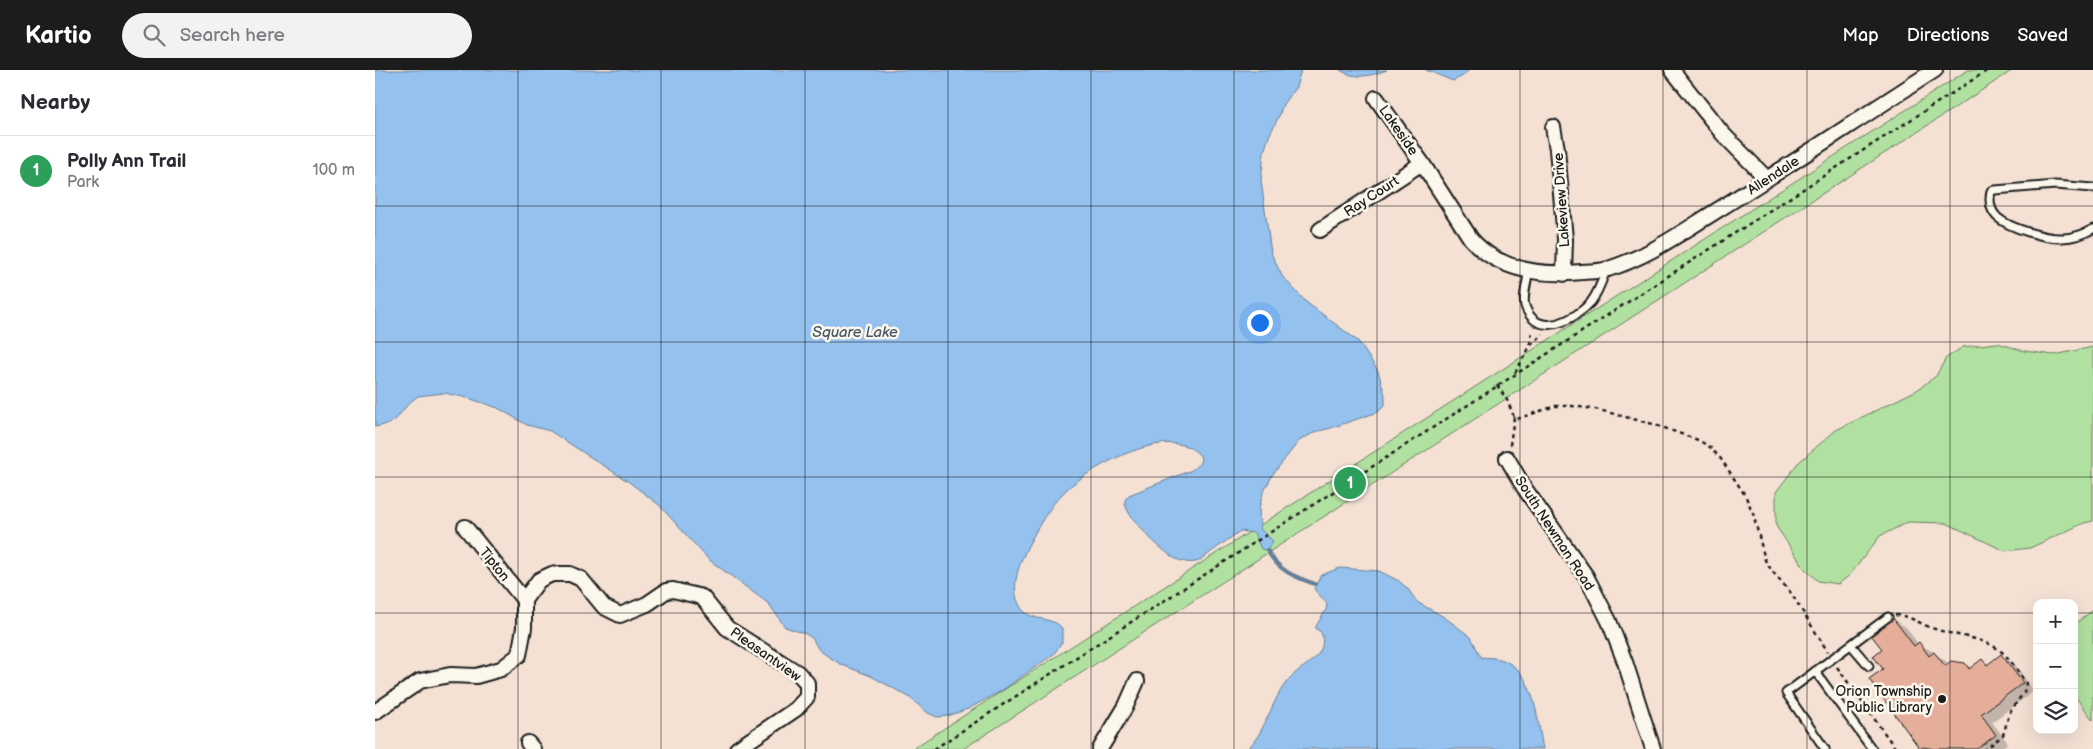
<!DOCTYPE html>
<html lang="en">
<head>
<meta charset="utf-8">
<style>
  :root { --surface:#fff; --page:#f2f2f3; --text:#2b2b33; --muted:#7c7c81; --line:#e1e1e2; --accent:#1c1c1c }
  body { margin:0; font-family:"Balsamiq Sans",sans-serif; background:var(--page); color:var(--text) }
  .controls { position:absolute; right:15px; bottom:15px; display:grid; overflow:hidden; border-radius:10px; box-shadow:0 5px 20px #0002 }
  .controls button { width:45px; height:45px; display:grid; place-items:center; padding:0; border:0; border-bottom:1px solid var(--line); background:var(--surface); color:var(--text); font:25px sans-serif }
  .you { position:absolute; left:884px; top:252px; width:18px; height:18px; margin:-12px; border:4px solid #fff; border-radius:50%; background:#1a73e8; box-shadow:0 0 0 8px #1a73e833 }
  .badge { display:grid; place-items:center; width:32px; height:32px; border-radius:50%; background:var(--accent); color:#fff; font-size:16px; font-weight:700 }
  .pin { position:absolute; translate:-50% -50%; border:2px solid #fff; box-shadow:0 1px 5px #0006 }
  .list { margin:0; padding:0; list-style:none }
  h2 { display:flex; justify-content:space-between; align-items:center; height:65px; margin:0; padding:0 20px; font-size:21px }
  h2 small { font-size:16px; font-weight:400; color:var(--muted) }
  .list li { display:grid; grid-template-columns:32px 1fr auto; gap:15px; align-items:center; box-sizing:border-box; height:70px; padding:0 20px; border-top:1px solid var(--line) }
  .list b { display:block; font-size:19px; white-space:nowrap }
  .list p { margin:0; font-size:16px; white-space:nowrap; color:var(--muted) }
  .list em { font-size:16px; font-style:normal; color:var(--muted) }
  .icon { flex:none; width:28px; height:28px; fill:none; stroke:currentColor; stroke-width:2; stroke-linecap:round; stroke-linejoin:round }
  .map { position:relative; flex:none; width:1718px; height:679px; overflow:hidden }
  header { display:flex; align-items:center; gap:30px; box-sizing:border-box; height:70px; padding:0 25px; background:var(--accent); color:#fff }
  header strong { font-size:24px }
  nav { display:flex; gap:28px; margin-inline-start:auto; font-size:18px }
  .search { width:350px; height:45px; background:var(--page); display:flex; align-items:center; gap:12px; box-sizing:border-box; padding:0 18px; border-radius:28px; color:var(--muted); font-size:19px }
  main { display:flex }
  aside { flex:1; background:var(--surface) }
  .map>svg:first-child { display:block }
  .green { fill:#b1e1a0; stroke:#667e5e }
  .water { fill:#94c1ee; stroke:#647f9a }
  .shadow { fill:#0003 }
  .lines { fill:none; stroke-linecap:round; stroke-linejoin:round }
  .stream { stroke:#647f9a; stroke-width:4 }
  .building { fill:#e5ae9b; stroke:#1c1c1c }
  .lane-casing { stroke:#1c1c1c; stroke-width:11 }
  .street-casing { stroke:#1c1c1c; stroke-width:18 }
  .path { stroke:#1c1c1c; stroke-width:2.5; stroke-dasharray:4 4; stroke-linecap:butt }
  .lane { stroke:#fbf7ec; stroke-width:7 }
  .street { stroke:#fbf7ec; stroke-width:14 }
  .grid { fill:none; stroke:#1c1c1c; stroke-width:1; stroke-opacity:0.55 }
  .poi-dot { fill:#1c1c1c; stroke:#fbf7ec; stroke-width:2 }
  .labels { text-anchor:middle; stroke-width:5; stroke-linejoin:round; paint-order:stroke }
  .street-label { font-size:14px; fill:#1c1c1c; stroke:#fbf7ec }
  .poi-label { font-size:14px; fill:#1c1c1c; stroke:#fbf7ec; text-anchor:end }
  .water-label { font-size:15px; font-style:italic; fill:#465666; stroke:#fbf7ec }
</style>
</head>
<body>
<header>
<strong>Kartio</strong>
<div class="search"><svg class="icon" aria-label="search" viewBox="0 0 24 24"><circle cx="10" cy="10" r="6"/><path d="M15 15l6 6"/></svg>Search here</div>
<nav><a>Map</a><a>Directions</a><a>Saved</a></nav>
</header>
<main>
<aside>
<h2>Nearby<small></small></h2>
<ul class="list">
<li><span class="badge" style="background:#2e9e5b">1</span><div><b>Polly Ann Trail</b><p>Park</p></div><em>100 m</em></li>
</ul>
</aside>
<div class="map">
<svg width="1718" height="679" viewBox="0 0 1718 679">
  <rect width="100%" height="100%" fill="#f4e1d4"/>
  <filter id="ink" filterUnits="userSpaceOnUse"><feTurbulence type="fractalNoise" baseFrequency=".02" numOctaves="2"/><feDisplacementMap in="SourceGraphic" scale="10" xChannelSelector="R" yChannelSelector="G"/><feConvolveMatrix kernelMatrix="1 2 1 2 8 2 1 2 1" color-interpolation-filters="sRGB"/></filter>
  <g filter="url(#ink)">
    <path class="green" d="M1593 0H1638C1288 227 939 454 588 679H537Z
      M1622 273 1650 281 1679 285 1718 277V451L1709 453 1655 478 1630 481 1571 453 1533 452 1505 466 1475 505 1463 514 1443 511 1430 499 1401 456V422L1423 393 1461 360 1542 320 1561 306 1571 288 1588 277Z
      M1718 540V650L1699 625V555Z"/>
    <path class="water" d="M0 0H926L921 17 908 34 904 46 894 66 889 82 886 111 896 183 907 206 931 232 983 271 1003 301 1010 325V335L1003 342 956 358 940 362 924 371 898 404 888 423 884 438 885 459 898 471 892 480 886 479 879 463 865 461 824 491C816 494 809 492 801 489 789 483 748 445 750 431 750 428 752 428 754 425L817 400 825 393 826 387C798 350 714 398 690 421 674 437 664 455 654 474 645 492 634 517 645 536 654 553 676 545 687 558V572L679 584 626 621 593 639 573 646 562 647 553 643 534 627 496 606 467 595 451 585 444 580 437 568 431 564 410 557 394 534 333 489 283 434 254 412 175 361 152 355 123 338 93 328 69 323 43 326 34 333 21 349 14 354 0 357Z
      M965 0H1012C995 6 981 10 965 0Z
      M1051 0H1094L1088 6 1078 11Z
      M965 498 1004 501 1024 511 1033 519 1042 532 1069 547 1096 567 1106 587C1112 588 1119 587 1125 589 1160 599 1162 649 1168 679H872C891 663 896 629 914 609 926 595 955 587 946 562L941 559V556L951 540 952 534 939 519 946 505Z"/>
    <path class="shadow" d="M1518 550 1531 557 1543 574 1557 581 1574 594H1590L1597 598 1607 590 1614 594 1626 586 1639 593 1659 621 1617 652 1633 673 1624 679 1546 678 1510 599 1509 579Z"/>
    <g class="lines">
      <path class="stream" d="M892 480C903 501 920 507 940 514"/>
    </g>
    <path class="building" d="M1518 548 1539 576 1544 572 1554 586 1559 582 1570 596 1576 591 1590 593 1594 599 1607 589 1612 595 1626 584 1648 613 1606 644 1621 665 1602 679H1560L1548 677 1545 679 1494 609 1508 599 1498 586 1507 579 1496 565Z"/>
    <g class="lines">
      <g class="lane-casing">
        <path id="lane" d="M1718 118 1680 115 1620 120 1616 121C1614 130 1615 140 1622 147 1634 158 1671 169 1688 168 1699 168 1709 164 1718 159
          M1153 201C1153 212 1147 226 1150 236 1162 270 1200 250 1216 232 1223 223 1227 211 1231 200
          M1476 575 1494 596
          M1440 601 1497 679
          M1450 679 1411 623 1513 547"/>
      </g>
      <g class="street-casing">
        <path id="street" d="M1297 0 1347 63 1392 109
          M1001 28 1047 93 1096 169C1124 201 1167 206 1207 202 1216 201 1225 202 1233 199 1275 186 1310 160 1346 138 1418 93 1488 46 1560 0
          M1178 57 1182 79 1190 169 1189 204
          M945 160 1047 93
          M1132 388 1150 419 1211 506 1234 551 1250 592 1278 679
          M90 457 149 530
          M0 642 45 611 75 605 101 606 126 599 144 585 149 558V530L164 510 177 504H195L206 509 229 537 245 545 272 534 291 521 298 520 327 527 352 558 423 603 432 613V627L421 639 362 679
          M153 673 158 679
          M725 679 751 636 762 611"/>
      </g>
      <path class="path" d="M1156 275 1168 264
        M1140 303 1155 276 1157 260
        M1122 315 1132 330 1139 347 1142 349 1180 336H1197L1220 339 1278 354 1323 370 1335 377 1346 389 1370 425 1378 443 1390 490 1397 501 1416 523 1453 582
        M1135 375 1139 347
        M1520 545C1535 545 1546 555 1560 559 1583 567 1613 567 1630 585 1638 593 1644 604 1651 613L1649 622 1635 642 1628 665 1611 679
        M1462 597 1521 679
        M559 679 1613 0"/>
      <use href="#lane" class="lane"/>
      <use href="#street" class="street"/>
    </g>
  </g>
  <path class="grid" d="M143 0V679M286 0V679M430 0V679M573 0V679M716 0V679M859 0V679M1002 0V679M1145 0V679M1288 0V679M1432 0V679M1575 0V679M0 136H1718M0 272H1718M0 407H1718M0 543H1662M1699 543H1718"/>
  <circle class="poi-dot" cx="1567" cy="629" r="5"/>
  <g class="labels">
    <g class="street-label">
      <text transform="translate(1024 60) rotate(55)" y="5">Lakeside</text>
      <text transform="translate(1398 105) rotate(-33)" y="5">Allendale</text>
      <text transform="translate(996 126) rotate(-33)" y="5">Ray Court</text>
      <text transform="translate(1186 130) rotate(-94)" y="5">Lakeview Drive</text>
      <text transform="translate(1180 463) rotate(57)" y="5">South Newman Road</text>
      <text transform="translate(120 494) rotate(51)" y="5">Tipton</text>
      <text transform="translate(391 584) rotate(35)" y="5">Pleasantview</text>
    </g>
    <g class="poi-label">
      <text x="1557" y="626">Orion Township<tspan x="1557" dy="16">Public Library</tspan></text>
    </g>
    <g class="water-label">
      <text x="480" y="267">Square Lake</text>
    </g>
  </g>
</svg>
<div class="controls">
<button>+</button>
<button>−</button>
<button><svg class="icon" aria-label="layers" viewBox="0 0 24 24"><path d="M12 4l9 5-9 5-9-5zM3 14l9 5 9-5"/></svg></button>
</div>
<div class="you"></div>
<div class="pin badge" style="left:975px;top:413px;background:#2e9e5b">1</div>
</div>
</main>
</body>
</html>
